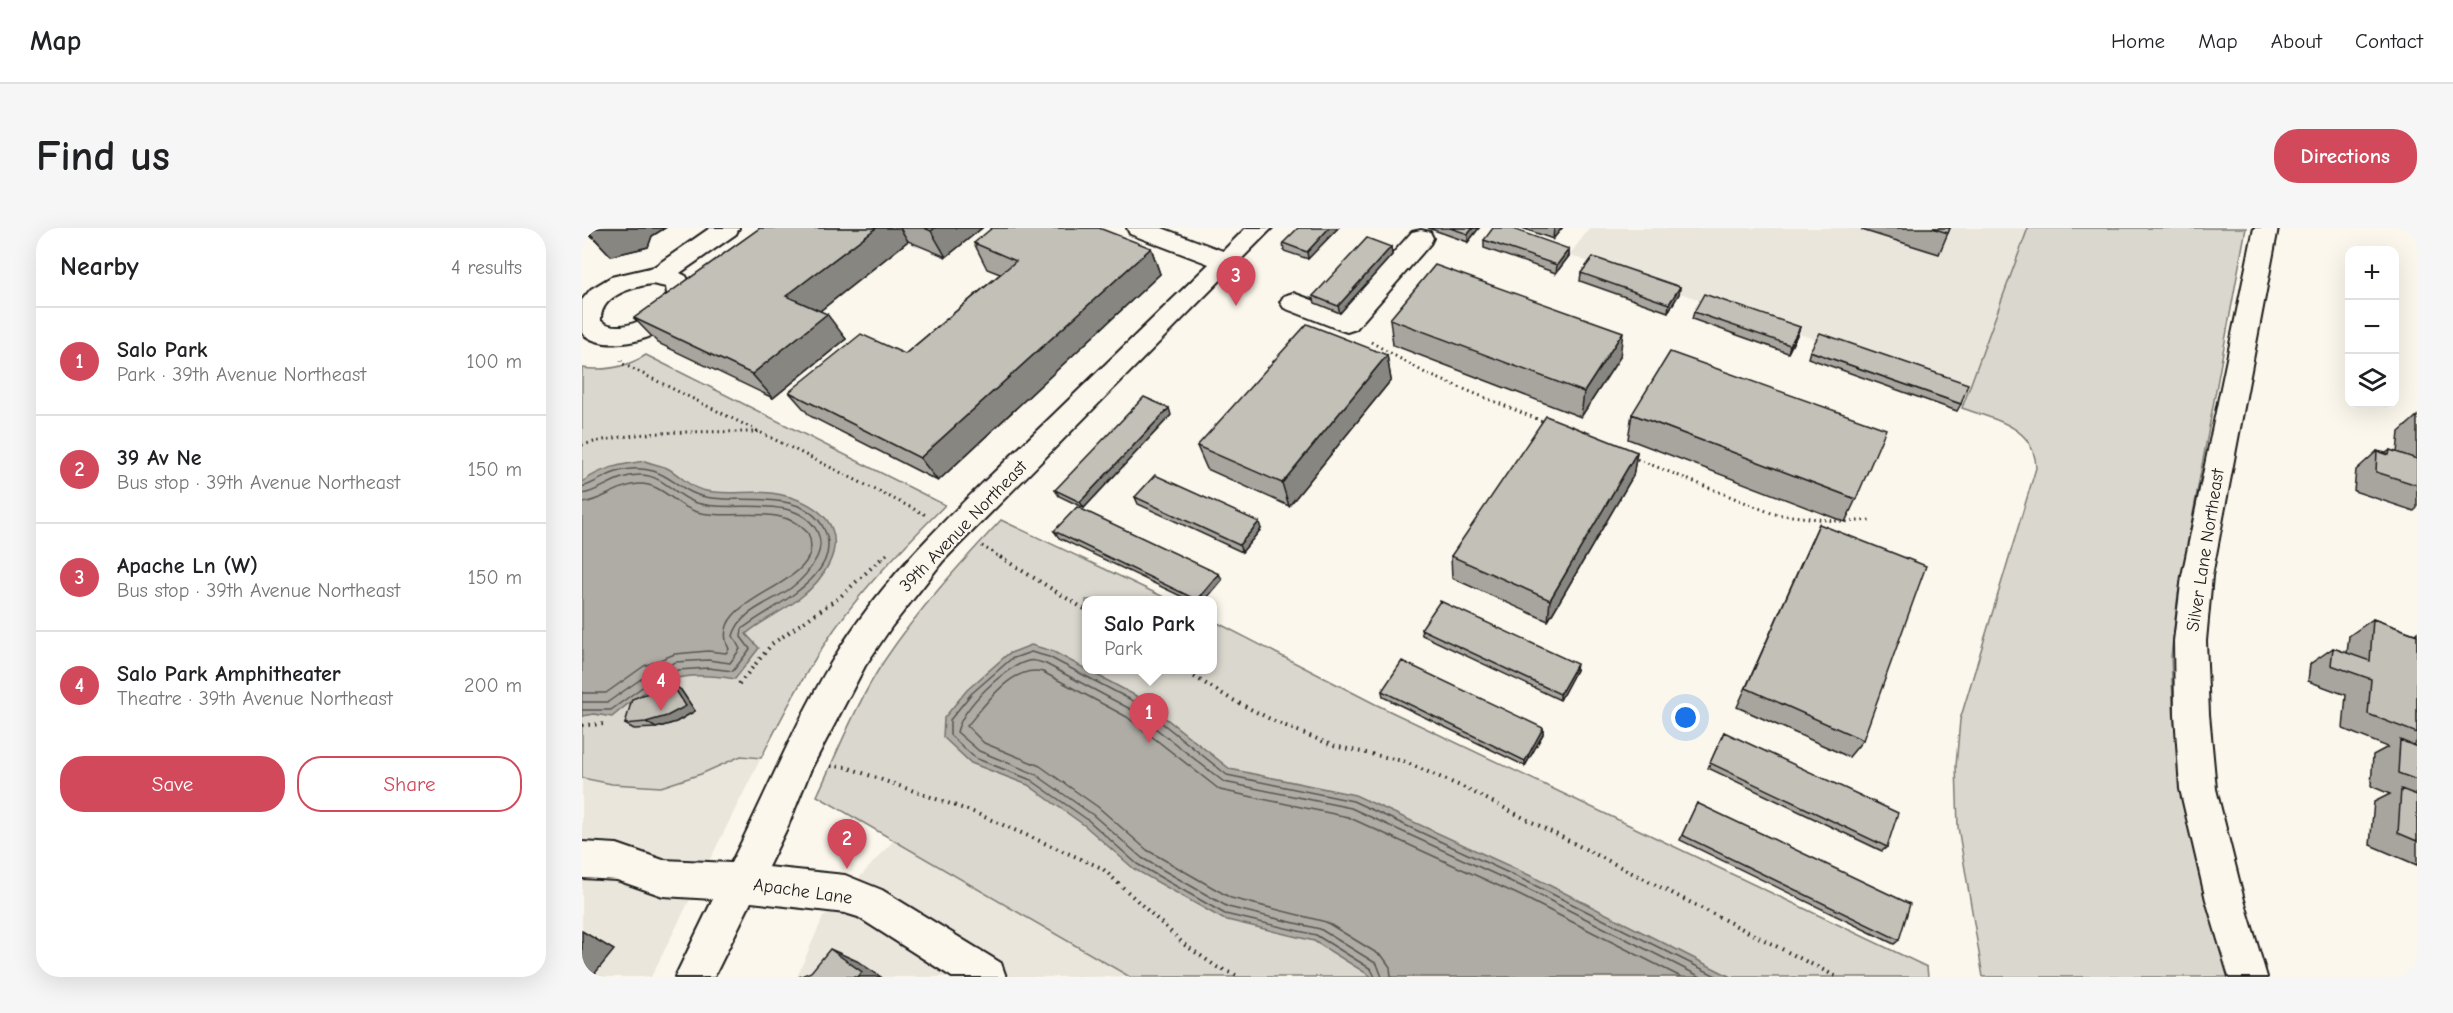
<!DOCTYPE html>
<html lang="en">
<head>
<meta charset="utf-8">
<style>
  :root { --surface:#fff; --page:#f6f6f6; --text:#202124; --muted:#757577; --line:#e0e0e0; --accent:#d1495b }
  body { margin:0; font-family:"Comic Neue",sans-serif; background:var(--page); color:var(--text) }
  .controls { position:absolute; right:18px; top:18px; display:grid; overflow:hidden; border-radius:12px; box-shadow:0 6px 24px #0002 }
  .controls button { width:54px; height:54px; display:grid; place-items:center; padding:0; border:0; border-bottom:2px solid var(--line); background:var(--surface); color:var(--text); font:30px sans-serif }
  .you { position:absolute; left:1104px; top:490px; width:21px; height:21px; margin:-15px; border:4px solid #fff; border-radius:50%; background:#1a73e8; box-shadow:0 0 0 9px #1a73e833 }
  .badge { display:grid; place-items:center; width:39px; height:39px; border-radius:50%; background:var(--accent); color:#fff; font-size:20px; font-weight:700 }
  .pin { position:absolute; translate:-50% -50px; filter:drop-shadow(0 2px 3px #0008) }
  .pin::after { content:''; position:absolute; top:32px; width:21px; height:18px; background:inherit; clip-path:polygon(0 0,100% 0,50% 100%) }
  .popup { position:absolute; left:500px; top:368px; width:135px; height:78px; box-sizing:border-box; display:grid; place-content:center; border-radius:12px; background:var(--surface); filter:drop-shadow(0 2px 4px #0005); font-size:20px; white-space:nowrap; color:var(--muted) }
  .popup b { font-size:22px; color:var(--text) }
  .popup::after { content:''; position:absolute; left:50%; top:100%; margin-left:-12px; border:12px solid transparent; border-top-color:var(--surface) }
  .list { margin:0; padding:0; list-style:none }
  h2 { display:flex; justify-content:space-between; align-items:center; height:78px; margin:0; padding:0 24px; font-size:26px }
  h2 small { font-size:20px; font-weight:400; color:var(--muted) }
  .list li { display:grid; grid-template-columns:39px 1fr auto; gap:18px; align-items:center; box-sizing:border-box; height:108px; padding:0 24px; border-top:2px solid var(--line) }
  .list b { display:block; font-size:22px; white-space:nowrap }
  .list p { margin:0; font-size:20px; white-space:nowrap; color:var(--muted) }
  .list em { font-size:20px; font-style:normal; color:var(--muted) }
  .actions { display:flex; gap:12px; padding:18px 24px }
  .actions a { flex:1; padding:14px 0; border:2px solid var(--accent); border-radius:24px; text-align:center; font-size:21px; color:var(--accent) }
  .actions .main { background:var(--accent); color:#fff }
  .icon { flex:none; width:33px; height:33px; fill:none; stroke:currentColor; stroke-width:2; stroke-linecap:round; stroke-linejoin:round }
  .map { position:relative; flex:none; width:1835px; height:749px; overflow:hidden; border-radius:24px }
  header { display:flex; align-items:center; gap:36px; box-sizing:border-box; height:84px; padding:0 30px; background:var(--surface); border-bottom:2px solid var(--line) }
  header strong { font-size:28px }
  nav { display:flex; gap:33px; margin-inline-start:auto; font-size:21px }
  .intro { display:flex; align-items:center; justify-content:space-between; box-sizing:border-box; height:144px; padding:0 36px }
  h1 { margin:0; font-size:42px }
  .button { padding:15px 27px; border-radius:24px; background:var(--accent); color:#fff; font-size:21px; font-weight:700 }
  main { display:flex; gap:36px; padding:0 36px }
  aside { flex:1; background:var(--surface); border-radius:24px; box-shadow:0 6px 24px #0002 }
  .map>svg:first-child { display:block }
  .built { fill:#eae6dc }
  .green { fill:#dad7ce; stroke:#7b7a75; stroke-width:1.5 }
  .water { fill:#afaca5; stroke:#74726e; stroke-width:1.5 }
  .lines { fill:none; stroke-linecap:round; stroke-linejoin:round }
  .shore { stroke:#575653; stroke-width:1.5 }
  .minor-casing { stroke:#1c1c1c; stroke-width:4 }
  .path-far1 { stroke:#1c1c1c; stroke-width:3; stroke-dasharray:1.5 4; stroke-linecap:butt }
  .path { stroke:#1c1c1c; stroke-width:4; stroke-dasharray:1.5 5; stroke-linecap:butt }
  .minor { fill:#fbf7ec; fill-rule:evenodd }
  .wall { fill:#a8a59e; stroke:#1c1c1c; stroke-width:1.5 }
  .shaded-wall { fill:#888681; stroke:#1c1c1c; stroke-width:1.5 }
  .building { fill:#c3c0b8; stroke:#1c1c1c; stroke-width:1.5 }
  .labels { text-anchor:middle; stroke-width:4.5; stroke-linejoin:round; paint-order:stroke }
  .street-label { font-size:18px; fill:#1c1c1c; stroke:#fbf7ec }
</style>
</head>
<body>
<header>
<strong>Map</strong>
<nav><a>Home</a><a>Map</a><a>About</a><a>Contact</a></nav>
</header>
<div class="intro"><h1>Find us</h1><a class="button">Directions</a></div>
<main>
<aside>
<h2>Nearby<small>4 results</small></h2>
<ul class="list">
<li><span class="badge">1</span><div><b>Salo Park</b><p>Park · 39th Avenue Northeast</p></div><em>100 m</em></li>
<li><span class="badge">2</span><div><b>39 Av Ne</b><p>Bus stop · 39th Avenue Northeast</p></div><em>150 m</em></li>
<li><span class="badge">3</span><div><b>Apache Ln (W)</b><p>Bus stop · 39th Avenue Northeast</p></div><em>150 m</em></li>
<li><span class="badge">4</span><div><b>Salo Park Amphitheater</b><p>Theatre · 39th Avenue Northeast</p></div><em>200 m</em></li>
</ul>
<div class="actions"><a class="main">Save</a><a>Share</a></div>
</aside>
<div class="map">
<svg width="1835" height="749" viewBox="0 0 1835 749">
  <rect width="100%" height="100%" fill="#fbf7ec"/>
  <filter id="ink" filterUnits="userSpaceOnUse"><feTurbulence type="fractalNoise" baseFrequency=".0167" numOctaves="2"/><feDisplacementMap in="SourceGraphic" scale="12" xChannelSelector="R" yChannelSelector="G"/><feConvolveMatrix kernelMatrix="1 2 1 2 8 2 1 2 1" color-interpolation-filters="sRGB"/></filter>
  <g filter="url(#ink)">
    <path class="built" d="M1008 0H1446L1386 164 987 27Z
      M159 528 179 530 69 749H0V550L30 556 79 559 119 546Z
      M312 612 548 749H215L241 689Z"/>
    <path class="green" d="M1446 0H1664L1596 367 1589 429 1592 495 1615 616 1653 749H1401L1376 599 1374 538 1378 492 1454 240C1453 198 1413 192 1380 180Z
      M64 127 363 277C320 321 275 365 242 417 218 453 199 491 179 530L159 528 119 546 79 559 30 556 0 550V140C22 143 45 139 64 127Z
      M419 292 588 372H504V442H630V392L793 476 1345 739 1346 749H548L235 568C256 523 275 474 302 433 336 382 377 337 419 292Z"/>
    <path class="water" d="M63 233C70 236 78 237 85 240 97 246 107 259 120 262 143 268 166 262 189 265 210 268 232 275 245 292 265 320 240 353 218 370 201 384 181 391 164 406L177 420 153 451C96 441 73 452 30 489L12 486 0 488V254C19 240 40 236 63 233Z
      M449 417 470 423 558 470 648 541 773 567 949 648 1149 749H790L732 713 641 691 552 641 502 597 446 557 389 535 361 509 362 490 385 462 426 426Z"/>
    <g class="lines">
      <path class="shore" d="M0 259C15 255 24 245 42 242 86 234 92 266 130 270 155 273 182 269 207 275 223 279 235 286 242 301 265 347 187 379 160 401L159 409 168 421 151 443 126 440 96 442 70 452 29 482H0
        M0 266C20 263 34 246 60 247 81 248 93 267 112 274 148 287 213 263 235 303 239 311 239 321 235 329 229 341 220 352 209 360 189 375 158 382 151 408L158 421 148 435 126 432 94 434 66 446 26 474H0
        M0 275C20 273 36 257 57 256 81 255 96 281 119 285 153 292 200 275 226 305 250 360 120 366 147 421L144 425 126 423 93 426 62 438 24 465H0
        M793 749 789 741 734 707 643 686 555 636 506 592 449 552 393 530 368 507V492L389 466 429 431 449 424 467 429 555 475 645 547 771 573 946 654 1136 749
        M800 749 795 736 738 701 646 679 560 630 511 587 453 546 397 523 375 504C381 479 421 440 446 433 452 431 458 434 464 436L550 482 642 554 769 580 943 660 1119 749
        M809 749 808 739 801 729 744 694 649 670 565 622 516 579 458 538 402 515 385 498C403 477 430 436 461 444L545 489 638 562 766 589 939 668 1099 749"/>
      <g class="minor-casing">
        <path id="minor" d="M128 0H157L154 6 98 45 104 48C133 96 31 135 0 105V72L9 61 29 49 72 39ZM70 56 84 59 85 66C79 87 39 108 19 93 17 68 50 59 70 56Z
          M545 0H580L641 23 664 0H690L361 333 310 398 283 438 229 541 206 598 186 639 263 647 300 662 419 735 424 749H370L276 689 263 685 169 674 132 749H93L131 671 81 668 35 652 0 650V614L35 616 81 632 149 635C186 563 216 486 260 417 308 343 372 283 435 222 499 160 563 98 627 36L548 6Z
          M1672 0H1696L1630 348 1624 413 1627 486 1634 561 1662 672 1685 749H1647L1624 672 1598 561 1593 486 1592 413 1600 348Z
          M839 2 848 4 851 10 848 16 774 101 765 104 756 101 702 80 698 74 702 68 711 65 760 83 830 4Z"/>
      </g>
      <path class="path-far1" d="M789 114 845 146 965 195
        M39 132V135L346 288
        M0 217C59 201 118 204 178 204
        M1050 229 1192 286 1263 294 1290 292
        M400 318 421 331
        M300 331 306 325"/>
      <path class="path" d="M418 329 504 382
        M601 442 649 471 694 494 752 518 821 533 883 560 1255 749
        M157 456 190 416 259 368 301 329
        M0 497 24 496
        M249 538 264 539 391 584 520 640 603 717 635 739 658 749"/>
      <use href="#minor" class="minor"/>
    </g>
    <path class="wall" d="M0 0H83L70 8 66 19 29 28 11 9 0 4Z
      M178 0H400L364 29 326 13 238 83 264 111 191 170 76 115 52 90Z
      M756 0 726 31 702 23 701 15Z
      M846 0H897L886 14Z
      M940 0H980L971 11Z
      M1281 0H1368L1357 26 1280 2Z
      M902 12 987 21V28L974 45 902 20Z
      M392 15 569 20 578 46 356 253 228 188 207 164 323 126 418 46 405 41Z
      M809 19 810 27 758 85 733 75 731 68Z
      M999 45 1098 59 1097 66 1086 84 998 53Z
      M1112 84 1218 99 1215 107 1206 125 1110 91Z
      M808 91 1038 129 999 189 811 117Z
      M1228 123 1379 176 1375 183 1226 130Z
      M805 127 809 152 707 278 625 241 615 218Z
      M1050 186 1274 271 1263 294 1046 211Z
      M589 187 502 280 477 268 473 262Z
      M1835 188V280L1832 283 1772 263 1774 242 1795 223 1804 225 1808 222 1815 225 1817 204Z
      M1055 224 1051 248 966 393 870 350 869 328Z
      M553 269 679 301 660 324 556 276Z
      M1237 296 1281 512 1267 529 1155 479Z
      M472 303 637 346 640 352 623 372H607L477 310Z
      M1791 391 1833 406 1835 404V514L1830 517 1835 519V637L1788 617 1792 574 1808 566 1789 558 1791 527 1806 519 1761 501 1764 467 1726 453 1728 436 1751 420 1765 425 1767 408Z
      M839 401 994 442 978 472 840 407Z
      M90 456 99 462 113 483 94 494 74 500 52 501 43 496Z
      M800 463 961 500V506L943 538 801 469Z
      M1142 504 1305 619 1300 623 1126 540Z
      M1115 575 1317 712 1312 716 1098 612Z"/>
    <path class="shaded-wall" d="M3 0H83L70 8 66 19 29 28Z
      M294 0H318L326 13 224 94 204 68Z
      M353 0H400L364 29 349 3Z
      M747 0H756L726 31 725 24Z
      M891 0H897L886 14V6Z
      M972 0H980L971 11Z
      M809 19 810 27 758 85 756 78Z
      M569 20 578 46 356 253 338 230Z
      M987 21V28L974 45 975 37Z
      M1098 59 1097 66 1086 84 1087 76Z
      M245 86 264 111 191 170 170 146Z
      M1218 99 1215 107 1206 125 1208 117Z
      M1041 104 1038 129 999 189 1002 164Z
      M805 127 809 152 707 278 700 255Z
      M587 180 589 187 502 280 498 274Z
      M1055 224 1051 248 966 393 968 372Z
      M677 294 679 301 660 324 657 317Z
      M637 346 640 352 623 372H616Z
      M995 436 994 442 978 472V466Z
      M90 456 99 462 113 483 94 494 74 500 64 494Z
      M961 500V506L943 538V533Z
      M0 703 32 722 10 749H0Z
      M248 721 275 733 299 749H276Z"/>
    <path class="building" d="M178 0H294L204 68 245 86 170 146 52 90Z
      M342 0H353L349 3Z
      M410 0H517L569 20 338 230 207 164 279 106 323 126 434 33 392 15Z
      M716 0H747L725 24 701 15Z
      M868 0H891L886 6Z
      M911 0H928L987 21 975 37 902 12Z
      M1350 0H1368L1366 5Z
      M785 10 809 19 756 78 731 68Z
      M1011 29 1098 59 1087 76 999 45Z
      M853 37 1041 104 1002 164 808 91Z
      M1122 66 1218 99 1208 117 1112 84Z
      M725 96 805 127 700 255 615 218Z
      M1238 105 1386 156 1379 176 1228 123Z
      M1088 124 1304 201 1274 271 1050 186Z
      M562 169 587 180 498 274 473 262Z
      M964 188 1055 224 968 372 869 328Z
      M1808 222 1835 231V257L1794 244 1795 223 1807 227Z
      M573 247 677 294 657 317 553 269Z
      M495 279 637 346 615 372 472 303Z
      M1237 296 1344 338 1281 512 1164 460Z
      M858 373 995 436 978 466 839 401Z
      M1791 391 1835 407V505L1786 486 1789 451 1749 437 1751 420 1788 433Z
      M820 433 961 500 943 533 800 463Z
      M90 456 104 478 85 488 64 494 43 496 50 471Z
      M1142 504 1316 585 1305 619 1128 535Z
      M1818 512 1835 519V552L1816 545Z
      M1819 561 1835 567V613L1816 605Z
      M1115 575 1328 676 1317 712 1100 607Z
      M248 721 280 744 276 749H217L229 744Z"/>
  </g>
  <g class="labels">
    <g class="street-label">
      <text transform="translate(381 298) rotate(-46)" y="6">39th Avenue Northeast</text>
      <text transform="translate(1623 322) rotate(-81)" y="6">Silver Lane Northeast</text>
      <text transform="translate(221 663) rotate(8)" y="6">Apache Lane</text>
    </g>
  </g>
</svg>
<div class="controls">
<button>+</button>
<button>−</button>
<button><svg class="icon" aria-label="layers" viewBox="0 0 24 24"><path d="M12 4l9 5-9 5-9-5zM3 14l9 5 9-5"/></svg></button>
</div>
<div class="you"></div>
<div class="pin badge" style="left:567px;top:515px">1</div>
<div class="popup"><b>Salo Park</b>Park</div>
<div class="pin badge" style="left:265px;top:641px">2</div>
<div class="pin badge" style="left:654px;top:78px">3</div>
<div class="pin badge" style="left:79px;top:483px">4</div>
</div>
</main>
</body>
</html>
